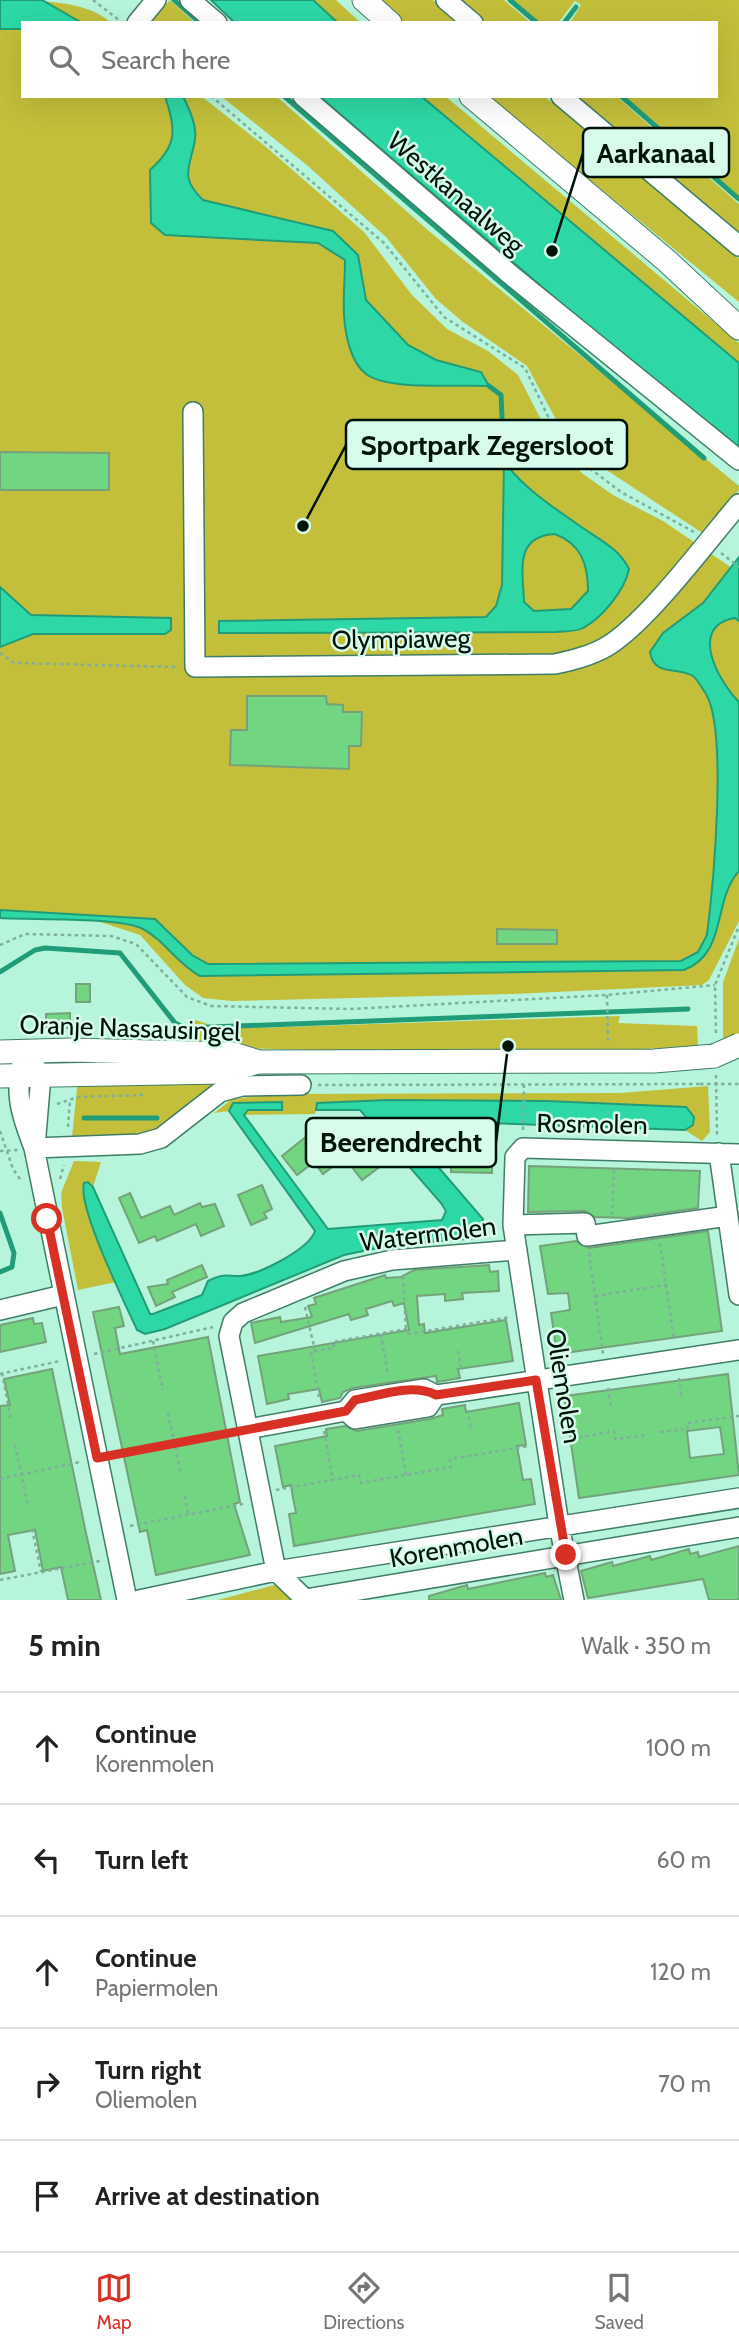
<!DOCTYPE html>
<html lang="en">
<head>
<meta charset="utf-8">
<style>
  :root { --surface:#fff; --page:#f2f2f2; --text:#222; --muted:#767676; --line:#e0e0e0; --accent:#d93025 }
  body { margin:0; font-family:Cabin,sans-serif; background:var(--page); color:var(--text) }
  .stop { position:absolute; width:21px; height:21px; margin:-16px; border:5px solid #d93025; border-radius:50%; background:#fff }
  .stop.end { background:#d93025; border-color:#fff; box-shadow:0 2px 7px #0008 }
  .list { margin:0; padding:0; list-style:none }
  h2 { display:flex; justify-content:space-between; align-items:center; height:91px; margin:0; padding:0 28px; font-size:30px }
  h2 small { font-size:23px; font-weight:400; color:var(--muted) }
  .list li { display:grid; grid-template-columns:46px 1fr auto; gap:21px; align-items:center; box-sizing:border-box; height:112px; padding:0 28px; border-top:2px solid var(--line) }
  .list b { display:block; font-size:26px; white-space:nowrap }
  .list p { margin:0; font-size:23px; white-space:nowrap; color:var(--muted) }
  .list em { font-size:23px; font-style:normal; color:var(--muted) }
  .icon { flex:none; width:38px; height:38px; fill:none; stroke:currentColor; stroke-width:2; stroke-linecap:round; stroke-linejoin:round }
  .map { position:relative; flex:none; width:739px; height:1600px; overflow:hidden }
  .search { position:absolute; background:var(--surface); box-shadow:0 7px 28px #0002; left:21px; right:21px; top:21px; height:77px; display:flex; align-items:center; gap:18px; box-sizing:border-box; padding:0 24px; border-radius:0px; color:var(--muted); font-size:26px }
  .sheet { height:651px; background:var(--surface) }
  nav { display:flex; justify-content:space-around; align-items:center; box-sizing:border-box; height:98px; border-top:2px solid var(--line); background:var(--surface); font-size:19px; color:var(--muted) }
  nav a { display:grid; justify-items:center; gap:4px }
  nav .on { color:var(--accent) }
  .map>svg:first-child { display:block }
  .green { fill:#c3bf3b }
  .water { fill:#2ed8a6; stroke:#209d78; stroke-width:2; fill-rule:evenodd }
  .lines { fill:none; stroke-linecap:round; stroke-linejoin:round }
  .stream { stroke:#209d78; stroke-width:5 }
  .building { fill:#71d581; stroke:#76a27b; stroke-width:2; fill-rule:evenodd }
  .minor-casing { stroke:#407d67; stroke-width:22 }
  .major-casing { stroke:#407d67; stroke-width:25 }
  .path { stroke:#7fb09c; stroke-width:2.5; stroke-dasharray:3.5 3.5; stroke-linecap:butt }
  .minor { stroke:#fff; stroke-width:19 }
  .major { stroke:#fff; stroke-width:23 }
  .major-bridge-casing { stroke:#407d67; stroke-width:25; stroke-linecap:butt }
  .path-bridge { stroke:#7fb09c; stroke-width:2.5; stroke-dasharray:3.5 3.5; stroke-linecap:butt }
  .major-bridge { stroke:#fff; stroke-width:23 }
  .route { stroke:#d93025; stroke-width:9 }
  .labels { text-anchor:middle; stroke-width:5; stroke-linejoin:round; paint-order:stroke }
  .street-label { font-size:26px; fill:#00130b; stroke:#d7fcec }
  .leader { fill:none; stroke:#00130b; stroke-width:2.5 }
  .callout-dot { fill:#00130b; stroke:#d7fcec; stroke-width:2.5 }
  .callout { fill:#d7fcec; stroke:#00130b; stroke-width:2.5 }
  .callout-label { font-size:28px; text-anchor:middle; font-weight:bold; fill:#00130b }
</style>
</head>
<body>
<div class="map">
<svg width="739" height="1600" viewBox="0 0 739 1600">
  <rect width="100%" height="100%" fill="#b6f5db"/>
  <path class="green" d="M0 0C33 0 89 0 111 23H23V96H201L266 147 364 232 412 295 447 329 488 351 518 375 552 441 583 474 613 495 663 521 732 568 713 593 692 612 725 706 727 885 739 871V921L709 980 702 985 513 994 232 1001 203 998 185 985 140 935 82 916 0 915Z
    M170 0 195 23H150Z
    M313 0H336L361 23H338Z
    M376 0H433L459 23H402Z
    M452 0H504L531 23H479Z
    M513 0H739V196L624 96H716V23H570L581 5 575 1 558 23H540Z
    M221 96H276L430 232 739 486V490L704 534 579 452 566 438 527 366 463 322 436 299 386 237 308 166Z
    M421 96H445L739 343V363Z
    M487 96H544L739 258V302Z
    M566 96H616L739 204V239Z
    M735 618 739 621V702C719 681 687 626 735 618Z
    M739 939V1037L723 1038V982Z
    M620 1016 618 1023 697 1026 698 1046C525 1057 353 1052 180 1046L189 1018 217 1027 254 1028Z
    M78 1078 224 1079 164 1135 72 1137Z
    M708 1086 710 1132 702 1141 685 1130 693 1125 547 1101 318 1103 315 1114 243 1115 248 1110H282V1103H233L229 1111 214 1113 232 1099 274 1094 620 1093Z
    M74 1161 101 1162 93 1187 91 1183 82 1188 94 1230 116 1282 78 1290 62 1208 61 1193Z
    M278 1584 297 1600H218Z"/>
  <path class="water" d="M0 0H42L82 23H23V29H0Z
    M211 0H313L338 23H235Z
    M165 96H183C189 109 197 125 195 139 191 167 178 176 203 200L333 231 358 255 366 300 408 345 436 360 481 372 489 386C459 384 389 391 366 374 350 362 345 333 344 314 343 296 345 278 345 260L318 243 165 235 151 223 150 170C178 145 176 131 165 96Z
    M319 96H421L739 363V451L610 345Z
    M504 461C523 488 553 507 580 526 598 539 619 548 629 569 625 590 602 618 583 628 576 632 564 631 556 632L219 633V621L486 617 496 606 502 585ZM555 534C581 544 588 564 588 591L571 609 534 611 524 602C523 571 514 536 555 534Z
    M739 557V621L735 618C687 626 719 682 739 702V871C712 901 728 953 684 970L200 976C177 964 164 939 141 928 116 917 32 920 0 918V910L155 919 192 955 208 964 681 961 698 952 707 935C713 888 728 731 706 694 702 688 698 680 693 676 677 666 654 677 650 652L663 633 703 603Z
    M0 587 31 615 171 618V630L165 634H33L0 647Z
    M388 1100 547 1101 686 1107 694 1117 693 1125 685 1130 406 1120 403 1126 483 1219 482 1232 477 1238 392 1245 344 1255 165 1329 145 1334 137 1330C125 1303 77 1207 84 1183L88 1182 93 1187 150 1314H153L202 1295 208 1281C224 1273 225 1276 240 1276 259 1275 309 1249 315 1231L229 1111 233 1103 282 1102V1110H248L244 1115 328 1229 442 1220 446 1211 441 1203 360 1110H316L317 1103Z"/>
  <g class="lines">
    <path class="stream" d="M174 0 200 23
      M510 0 537 23
      M564 23 576 7
      M284 96 704 458
      M621 96 739 199
      M489 386 501 395 504 461
      M0 972 35 950 45 948 120 953 175 1023 185 1028 688 1009
      M84 1118H157
      M0 1213 14 1253 12 1267 0 1272"/>
  </g>
  <path class="building" d="M0 452 109 453V490H0Z
    M247 696H326L327 704 343 705V712H362L361 746H349V769L230 765 231 730H247Z
    M497 929 557 930V944H497Z
    M76 984H90V1002H76Z
    M70 1013V1028H46V1014Z
    M461 1123 473 1124 472 1151 492 1152V1173L451 1172V1158H459Z
    M307 1136 315 1147 323 1141 339 1162 323 1174 314 1162 297 1175 282 1156Z
    M370 1136 389 1160 362 1180 344 1157Z
    M529 1166 700 1171 698 1208 628 1218 595 1217 585 1211 528 1212Z
    M262 1185 272 1209 264 1213 267 1218 251 1225 238 1195Z
    M130 1193 141 1218 170 1206 174 1215 200 1203 202 1207 215 1204 224 1226 201 1236 196 1224 157 1241 155 1236 139 1243 119 1198Z
    M708 1231 722 1331 557 1354 551 1313 570 1310 568 1293 548 1294 540 1246 576 1241 589 1248Z
    M202 1265 207 1277 172 1292 175 1297 156 1306 148 1287 168 1284 167 1280Z
    M489 1265 490 1272 498 1271 499 1291 462 1293 463 1299 445 1301V1294L417 1296 419 1325 424 1324 425 1333 506 1320 513 1361 458 1369 460 1378 437 1382 436 1376 353 1388 343 1392 340 1398 322 1402 319 1389 288 1394 289 1399 267 1404 258 1356 409 1330 404 1303 394 1306 392 1301 366 1309 368 1315 351 1320 349 1314 255 1343 251 1323 280 1317 281 1322 312 1317 308 1306 316 1304 314 1298 385 1275 386 1278 401 1277 414 1270Z
    M119 1307 124 1326 115 1328 120 1354 208 1337 240 1502 234 1504 250 1555 156 1575 147 1530 140 1532 93 1312Z
    M33 1318 34 1324 42 1323 46 1342 0 1352V1325Z
    M52 1369 86 1533 101 1600H68L61 1567 43 1571 35 1530 8 1535 15 1571 0 1574V1406L10 1405 4 1379Z
    M728 1374 739 1475 579 1498 564 1396ZM720 1427 724 1454 690 1458 687 1431Z
    M519 1403 526 1445 517 1446 523 1480 531 1479 535 1504 294 1546 289 1514 296 1513 293 1498 291 1485 283 1487 275 1446 327 1436 326 1429 345 1426 357 1431 430 1419 443 1415 442 1409 465 1405 466 1412Z
    M739 1546V1600H709L703 1579 588 1598 581 1571 612 1562 613 1566 650 1556 651 1560 689 1549 690 1554 698 1552 699 1557Z
    M545 1573 546 1577 553 1575 561 1600H429V1596L467 1585 468 1589Z"/>
  <g class="lines">
    <g class="minor-casing">
      <path id="minor" d="M190 0 217 23
        M446 0 473 23
        M137 23 156 0
        M303 96 512 276 739 460
        M561 96 739 246
        M193 412 195 667 555 664C573 660 590 656 606 647 646 624 707 541 739 504
        M25 1051C13 1092 20 1110 34 1148L127 1600
        M33 1064 41 1075 35 1147
        M34 1148 140 1144 161 1138 220 1092 242 1086 301 1085
        M719 1153 739 1295
        M513 1225 585 1223 587 1236 728 1216
        M517 1250 392 1260 344 1271 243 1313 233 1322 229 1336 276 1571 305 1599 739 1527
        M0 1310 63 1295
        M346 1411 355 1419 428 1407 436 1395
        M248 1429 346 1411 355 1400 424 1389 436 1395 465 1391 739 1350
        M139 1600 276 1571 739 1498
        M574 1600 559 1525 513 1225 515 1157 523 1148 739 1154"/>
    </g>
    <g class="major-casing">
      <path id="major" d="M364 0 390 23
        M471 96 667 261 739 328
        M0 1052 71 1050 233 1054 259 1062 654 1061 714 1056
        M0 1076 223 1072 258 1062"/>
    </g>
    <path class="path" d="M93 0 119 20
      M211 96 384 243 444 317 525 368 553 427 580 461 621 492 694 532
      M721 553 739 567
      M0 653 14 663 178 667
      M0 945 25 934 111 936 136 944 187 997 211 1006 351 1009 607 995 715 985
      M607 995 608 1042
      M716 1033 715 985 739 926
      M716 1075 717 1135
      M318 1085 700 1084
      M57 1104 78 1097 143 1095
      M68 1127 70 1100
      M523 1130 524 1085
      M0 1131 13 1169 22 1182
      M0 1151 18 1150
      M60 1179 64 1165
      M612 1215 614 1170
      M660 1243 674 1340
      M589 1253 603 1354
      M403 1276 406 1329
      M595 1296 666 1285
      M305 1307 315 1351
      M381 1334 388 1376
      M153 1341 163 1390
      M458 1351 462 1372
      M94 1354 213 1327
      M2 1373 11 1420
      M0 1374 60 1361
      M679 1378 682 1399
      M608 1388 611 1407
      M319 1397 311 1352 334 1348 333 1342 406 1329 408 1334 510 1317
      M468 1410 471 1431
      M168 1413 181 1474
      M398 1430 406 1475
      M324 1431 333 1480
      M660 1432 688 1429 687 1423 739 1416
      M565 1440 614 1431 615 1439 648 1435
      M15 1445 28 1506
      M114 1455 231 1432
      M0 1479 80 1462
      M276 1490 359 1475 361 1483 451 1467 450 1459 530 1446
      M185 1496 188 1514
      M130 1526 243 1504
      M32 1529 41 1572
      M0 1580 100 1561"/>
    <use href="#minor" class="minor"/>
    <use href="#major" class="major"/>
    <g class="major-bridge-casing">
      <path id="major-bridge" d="M714 1056 739 1045"/>
    </g>
    <path class="path-bridge" d="M700 1084H739"/>
    <use href="#major-bridge" class="major-bridge"/>
  </g>
  <g class="lines">
    <path class="route" d="M47 1219 97 1458 346 1411 355 1400C380 1395 413 1383 436 1395L536 1380 566 1555"/>
  </g>
  <g class="labels">
    <g class="street-label">
      <text transform="translate(456 193) rotate(41)" y="9">Westkanaalweg</text>
      <text transform="translate(401 639) rotate(-1)" y="9">Olympiaweg</text>
      <text transform="translate(130 1028) rotate(2)" y="9">Oranje Nassausingel</text>
      <text transform="translate(592 1124) rotate(1)" y="9">Rosmolen</text>
      <text transform="translate(428 1234) rotate(-7)" y="9">Watermolen</text>
      <text transform="translate(564 1386) rotate(81)" y="9">Oliemolen</text>
      <text transform="translate(456 1547) rotate(-10)" y="9">Korenmolen</text>
    </g>
  </g>
  <path class="leader" d="M552 251L583 153M303 526L346 445M508 1046L496 1142"/>
  <g class="callout-dot">
    <circle cx="552" cy="251" r="7"/>
    <circle cx="303" cy="526" r="7"/>
    <circle cx="508" cy="1046" r="7"/>
  </g>
  <g class="callout">
    <rect x="583" y="128" width="146" height="49" rx="7"/>
    <rect x="346" y="420" width="281" height="49" rx="7"/>
    <rect x="306" y="1118" width="190" height="49" rx="7"/>
  </g>
  <g class="callout-label">
    <text x="656" y="163">Aarkanaal</text>
    <text x="487" y="455">Sportpark Zegersloot</text>
    <text x="401" y="1152">Beerendrecht</text>
  </g>
</svg>
<div class="stop" style="left:47px;top:1219px"></div>
<div class="stop end" style="left:566px;top:1555px"></div>
<div class="search"><svg class="icon" aria-label="search" viewBox="0 0 24 24"><circle cx="10" cy="10" r="6"/><path d="M15 15l6 6"/></svg>Search here</div>
</div>
<section class="sheet">
<h2>5 min<small>Walk · 350 m</small></h2>
<ul class="list">
<li><svg class="icon" aria-label="ahead" viewBox="0 0 24 24"><path d="M12 20V5M6 11l6-6 6 6"/></svg><div><b>Continue</b><p>Korenmolen</p></div><em>100 m</em></li>
<li><svg class="icon" aria-label="left" viewBox="0 0 24 24"><path d="M17 20v-9H6M10 6l-5 5 5 5"/></svg><div><b>Turn left</b></div><em>60 m</em></li>
<li><svg class="icon" aria-label="ahead" viewBox="0 0 24 24"><path d="M12 20V5M6 11l6-6 6 6"/></svg><div><b>Continue</b><p>Papiermolen</p></div><em>120 m</em></li>
<li><svg class="icon" aria-label="right" viewBox="0 0 24 24"><path d="M7 20v-9h11M14 6l5 5-5 5"/></svg><div><b>Turn right</b><p>Oliemolen</p></div><em>70 m</em></li>
<li><svg class="icon" aria-label="arrive" viewBox="0 0 24 24"><path d="M6 21V4h12l-3 4 3 4H6"/></svg><div><b>Arrive at destination</b></div></li>
</ul>
</section>
<nav>
<a class="on"><svg class="icon" aria-label="map" viewBox="0 0 24 24"><path d="M3 6l6-2 6 2 6-2v14l-6 2-6-2-6 2zM9 4v14M15 6v14"/></svg>Map</a>
<a><svg class="icon" aria-label="directions" viewBox="0 0 24 24"><path d="M12 3l9 9-9 9-9-9zM9 14v-3h6M13 9l2 2-2 2"/></svg>Directions</a>
<a><svg class="icon" aria-label="saved" viewBox="0 0 24 24"><path d="M7 4h10v16l-5-4-5 4z"/></svg>Saved</a>
</nav>
</body>
</html>
